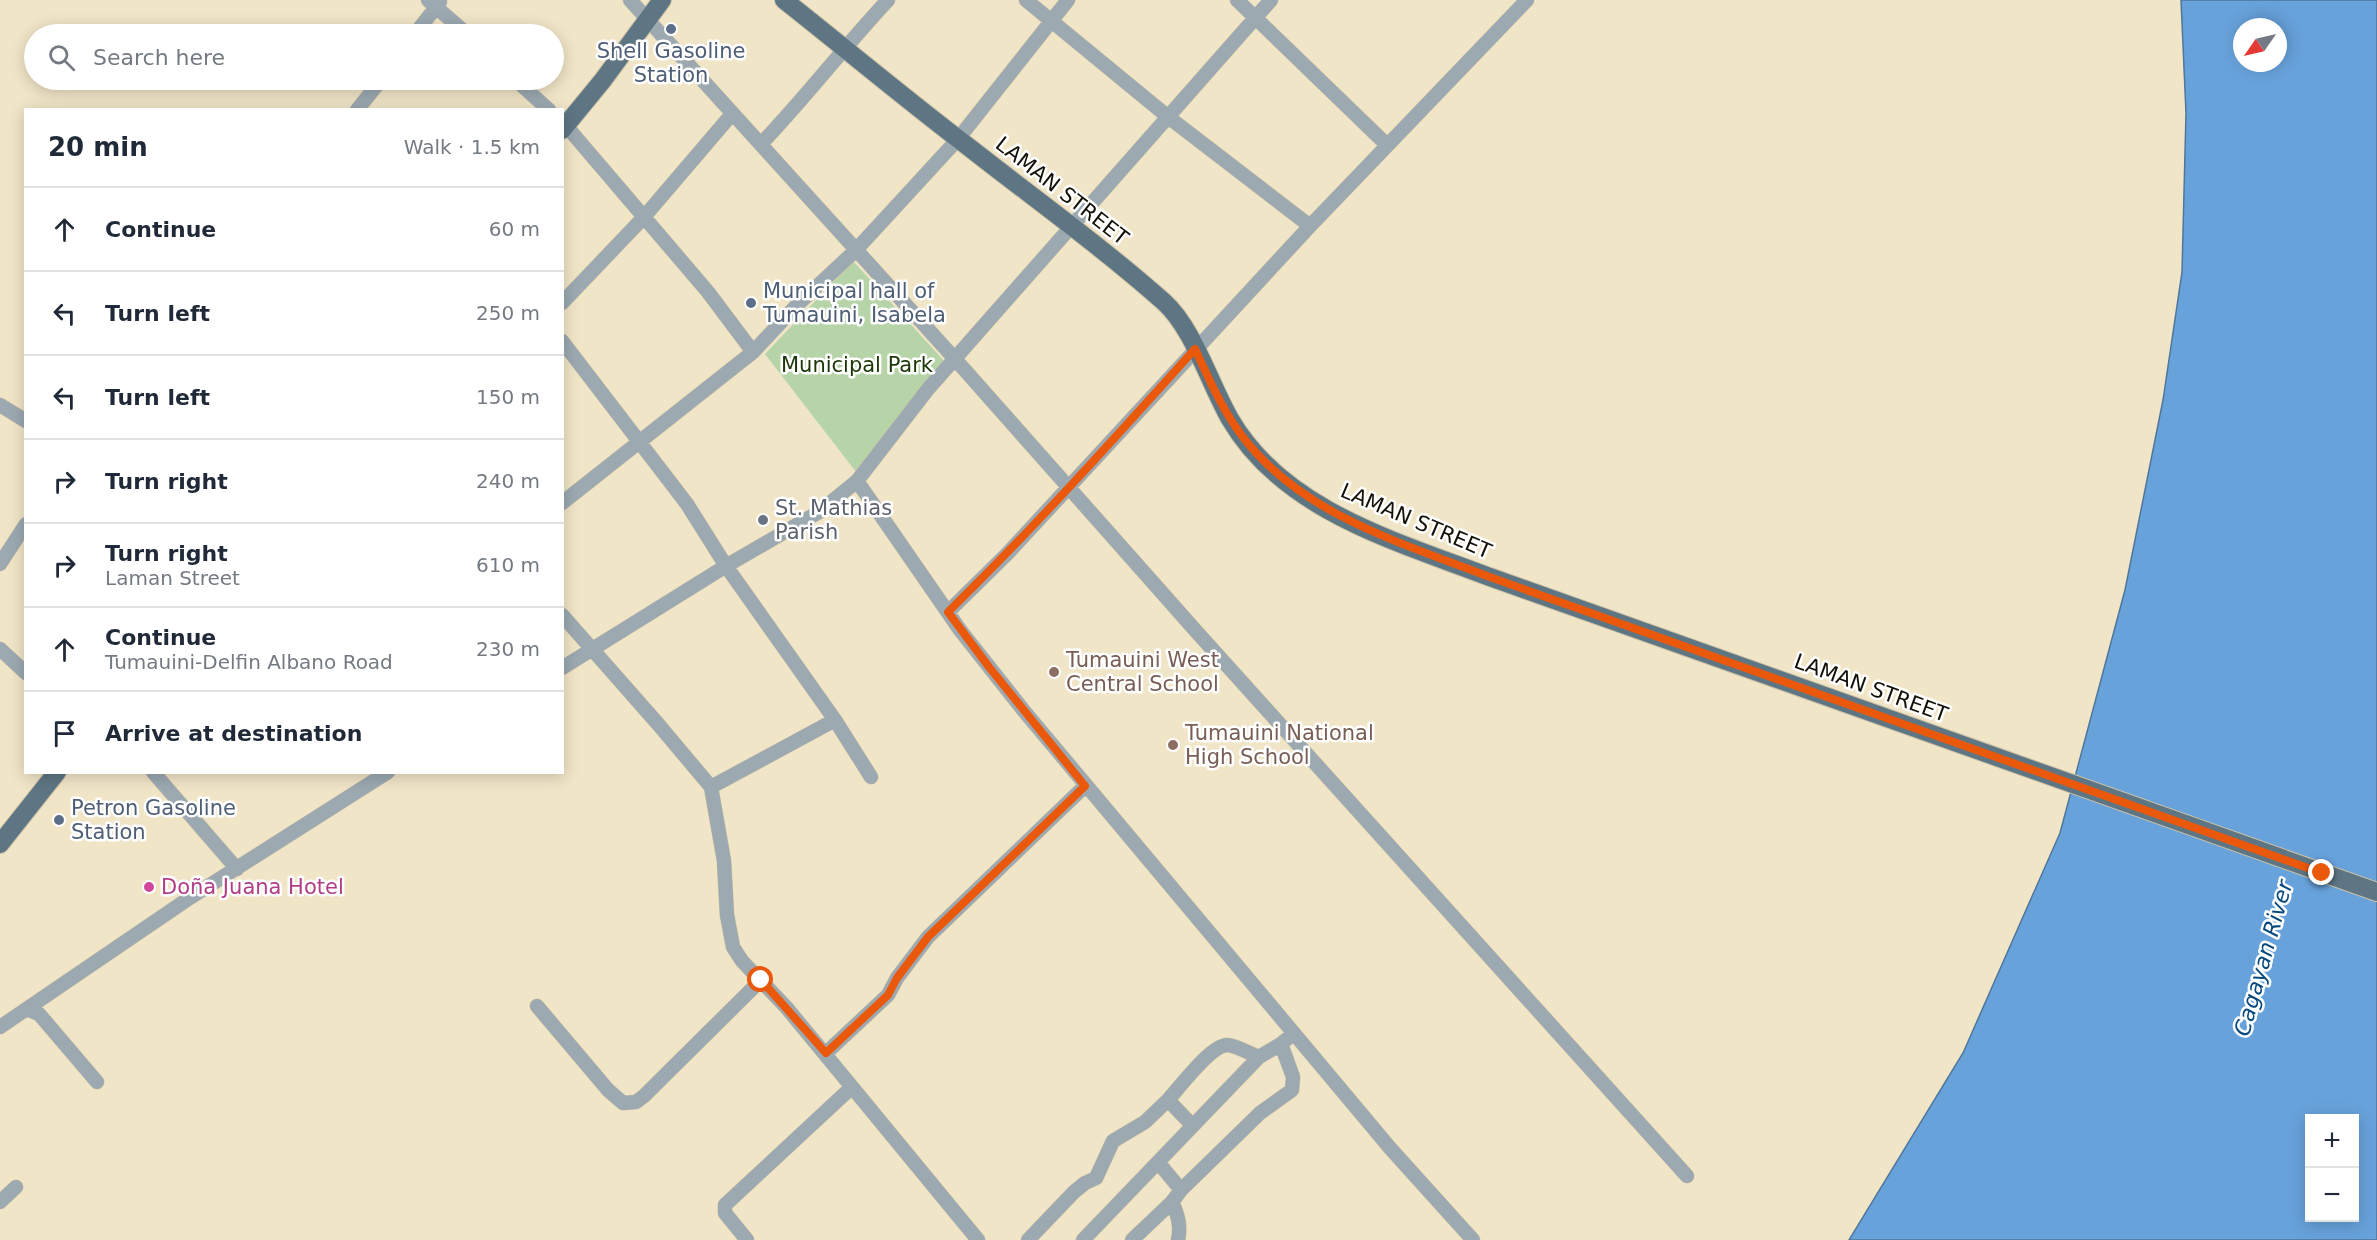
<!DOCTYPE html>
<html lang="en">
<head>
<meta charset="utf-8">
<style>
  :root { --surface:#fff; --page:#f6f6f7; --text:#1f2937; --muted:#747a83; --line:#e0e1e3 }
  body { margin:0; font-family:"DejaVu Sans",sans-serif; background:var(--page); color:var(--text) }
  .controls { position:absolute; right:18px; bottom:18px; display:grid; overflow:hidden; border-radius:0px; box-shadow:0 3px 15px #0003 }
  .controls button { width:54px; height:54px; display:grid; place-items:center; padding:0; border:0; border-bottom:2px solid var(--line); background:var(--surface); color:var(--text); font:30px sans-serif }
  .compass { position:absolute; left:2233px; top:18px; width:54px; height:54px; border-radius:50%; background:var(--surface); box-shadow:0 3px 15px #0003; rotate:236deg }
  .stop { position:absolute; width:18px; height:18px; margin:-14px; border:4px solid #ea580c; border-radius:50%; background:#fff }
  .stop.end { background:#ea580c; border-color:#fff; box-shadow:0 2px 6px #0008 }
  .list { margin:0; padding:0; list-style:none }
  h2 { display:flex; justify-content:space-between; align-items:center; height:78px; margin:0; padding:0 24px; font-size:26px }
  h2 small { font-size:20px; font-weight:400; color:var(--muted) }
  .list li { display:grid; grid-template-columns:39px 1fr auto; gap:18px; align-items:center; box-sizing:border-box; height:84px; padding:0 24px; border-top:2px solid var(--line) }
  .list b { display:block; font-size:22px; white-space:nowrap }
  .list p { margin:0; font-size:20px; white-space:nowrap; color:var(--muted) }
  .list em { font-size:20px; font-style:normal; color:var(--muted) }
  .icon { flex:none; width:33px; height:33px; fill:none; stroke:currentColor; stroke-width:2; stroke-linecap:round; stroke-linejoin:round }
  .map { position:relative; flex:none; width:2377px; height:1240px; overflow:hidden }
  .search { position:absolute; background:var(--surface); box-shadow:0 3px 15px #0003; left:24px; top:24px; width:540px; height:66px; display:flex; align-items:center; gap:15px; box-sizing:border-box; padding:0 21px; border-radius:33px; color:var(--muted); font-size:22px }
  .panel { position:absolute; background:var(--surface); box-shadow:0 3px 15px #0003; left:24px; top:108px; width:540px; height:666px; border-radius:0px }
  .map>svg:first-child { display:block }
  .park { fill:#b7d4a9 }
  .water { fill:#68a2db; stroke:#4f769b; stroke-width:1.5; fill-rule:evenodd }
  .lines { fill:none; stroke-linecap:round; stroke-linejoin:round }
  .minor-casing { stroke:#cec3a8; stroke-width:15 }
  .major-casing { stroke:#cec3a8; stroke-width:20 }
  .minor { stroke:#9ca9b1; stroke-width:14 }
  .major { stroke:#5e7684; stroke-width:18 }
  .route { stroke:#ea580c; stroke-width:8 }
  .service-dot { fill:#5c6f8a; stroke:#fff; stroke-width:2 }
  .worship-dot { fill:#6b7280; stroke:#fff; stroke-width:2 }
  .education-dot { fill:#8d6e63; stroke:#fff; stroke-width:2 }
  .hotel-dot { fill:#d1479c; stroke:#fff; stroke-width:2 }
  .labels { text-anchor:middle; stroke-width:5; stroke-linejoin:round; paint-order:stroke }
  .service-label { font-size:21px; fill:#4e5e75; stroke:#fff; text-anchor:start }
  .street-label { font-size:21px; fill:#141006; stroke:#fff }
  .park-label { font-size:21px; fill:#1b3707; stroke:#fff }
  .worship-label { font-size:21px; fill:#5b616d; stroke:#fff; text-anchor:start }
  .education-label { font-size:21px; fill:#785e54; stroke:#fff; text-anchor:start }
  .hotel-label { font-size:21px; fill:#b23c85; stroke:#fff; text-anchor:start }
  .water-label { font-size:22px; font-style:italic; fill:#06497e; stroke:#fff }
</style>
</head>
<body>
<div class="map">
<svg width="2377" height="1240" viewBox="0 0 2377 1240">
  <rect width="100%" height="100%" fill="#f1e5c7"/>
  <path class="park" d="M853 261 946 363 856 472 765 354Z"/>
  <path class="water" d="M2181 0H2377V1240H1849L1963 1053 2060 833 2125 590 2163 400 2182 272 2186 113ZM2242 27H2278V63H2242ZM2310 1118H2354V1218H2310Z"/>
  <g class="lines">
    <g class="minor-casing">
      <path id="minor" d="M428 0 467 34
        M630 0 955 359 1195 630 1687 1176
        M1026 0 1167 116 1310 226
        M1237 0 1387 145
        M415 34 440 2
        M516 80 549 110
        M357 110 381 80
        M562 121 708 292 753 352
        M761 144C806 97 844 47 888 0
        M562 303 644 217 732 114
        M562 341 687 504 726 566 835 720 871 777
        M0 405 26 421
        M857 481 960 630 1024 711 1390 1148 1473 1240
        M562 503 753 352 797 305 855 251 958 139 1068 0
        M0 564 26 524
        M948 612 1007 554 1310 226 1527 0
        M562 615 658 724 711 787 724 861 727 915 733 947 742 961 786 1007 852 1087 725 1205V1213L747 1240
        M0 649 26 673
        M562 668 726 566 819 512 857 481 928 389 1271 0
        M153 772 237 869
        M711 787 835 720
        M537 1006 608 1090 623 1103 636 1102 644 1096 761 980
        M27 1009 39 1014 97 1082
        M0 1027 188 899 388 772
        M826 1053 888 995 897 978 928 937 1085 786
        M852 1087 978 1240
        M1192 1125 1168 1100C1179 1088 1211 1045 1227 1045 1236 1045 1250 1054 1259 1057
        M1158 1162 1181 1190
        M0 1202 16 1187
        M1172 1202C1178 1215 1181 1226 1178 1240
        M1028 1240 1074 1192 1085 1183 1096 1178 1113 1141 1145 1122 1168 1100
        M1083 1240 1259 1057 1281 1044 1294 1033
        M1132 1240 1172 1202 1181 1190 1260 1113 1292 1090 1293 1077 1281 1044"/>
    </g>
    <g class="major-casing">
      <path id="major" d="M784 0C846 49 907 100 970 148 1035 199 1102 247 1164 302 1193 328 1210 384 1230 419 1283 510 1395 541 1487 576L2377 892
        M562 130 603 80 662 0
        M0 844 57 772"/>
    </g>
    <use href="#minor" class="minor"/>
    <use href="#major" class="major"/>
  </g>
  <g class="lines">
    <path class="route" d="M761 980 826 1053 888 995 897 978 928 937 1085 786 989 667 948 612C1034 528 1114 439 1195 349 1210 381 1224 414 1246 441 1306 516 1402 543 1487 576L2322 873"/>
  </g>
  <g class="service-dot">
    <circle cx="671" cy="29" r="6"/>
    <circle cx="751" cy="303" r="6"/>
    <circle cx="59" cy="820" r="6"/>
  </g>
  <circle class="worship-dot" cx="763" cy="520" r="6"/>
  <g class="education-dot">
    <circle cx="1054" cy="672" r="6"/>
    <circle cx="1173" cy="745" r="6"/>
  </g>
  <circle class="hotel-dot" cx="149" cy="887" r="6"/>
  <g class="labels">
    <g class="service-label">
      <text x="671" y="58" text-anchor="middle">Shell Gasoline<tspan x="671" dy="24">Station</tspan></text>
      <text x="763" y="298">Municipal hall of<tspan x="763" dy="24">Tumauini, Isabela</tspan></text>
      <text x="71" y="815">Petron Gasoline<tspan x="71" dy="24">Station</tspan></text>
    </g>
    <g class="street-label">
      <text transform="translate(1062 191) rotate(38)" y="7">LAMAN STREET</text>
      <text transform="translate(1416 521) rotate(23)" y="7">LAMAN STREET</text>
      <text transform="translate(1871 688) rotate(20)" y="7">LAMAN STREET</text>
    </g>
    <g class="park-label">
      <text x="857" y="372">Municipal Park</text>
    </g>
    <g class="worship-label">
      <text x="775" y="515">St. Mathias<tspan x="775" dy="24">Parish</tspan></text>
    </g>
    <g class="education-label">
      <text x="1066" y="667">Tumauini West<tspan x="1066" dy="24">Central School</tspan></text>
      <text x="1185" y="740">Tumauini National<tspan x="1185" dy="24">High School</tspan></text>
    </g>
    <g class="hotel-label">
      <text x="161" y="894">Doña Juana Hotel</text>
    </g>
    <g class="water-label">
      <text transform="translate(2263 958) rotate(-74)" y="8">Cagayan River</text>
    </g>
  </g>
</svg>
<div class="controls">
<button>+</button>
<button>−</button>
</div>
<svg class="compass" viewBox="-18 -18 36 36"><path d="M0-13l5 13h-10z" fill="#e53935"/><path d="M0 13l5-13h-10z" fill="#747a83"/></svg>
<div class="stop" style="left:761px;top:980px"></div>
<div class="stop end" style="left:2322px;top:873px"></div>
<div class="search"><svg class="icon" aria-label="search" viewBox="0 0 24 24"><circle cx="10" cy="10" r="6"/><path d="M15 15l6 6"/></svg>Search here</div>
<section class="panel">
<h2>20 min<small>Walk · 1.5 km</small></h2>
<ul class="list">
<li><svg class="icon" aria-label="ahead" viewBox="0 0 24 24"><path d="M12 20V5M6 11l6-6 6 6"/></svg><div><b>Continue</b></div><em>60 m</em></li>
<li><svg class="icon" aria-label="left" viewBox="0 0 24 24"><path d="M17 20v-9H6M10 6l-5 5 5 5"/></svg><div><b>Turn left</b></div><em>250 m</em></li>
<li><svg class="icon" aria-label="left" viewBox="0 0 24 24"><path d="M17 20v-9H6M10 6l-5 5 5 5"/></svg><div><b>Turn left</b></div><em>150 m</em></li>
<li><svg class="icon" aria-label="right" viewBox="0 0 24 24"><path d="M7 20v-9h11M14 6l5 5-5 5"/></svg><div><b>Turn right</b></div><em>240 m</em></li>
<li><svg class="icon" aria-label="right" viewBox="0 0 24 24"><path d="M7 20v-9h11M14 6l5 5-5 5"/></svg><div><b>Turn right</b><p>Laman Street</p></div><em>610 m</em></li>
<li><svg class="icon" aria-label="ahead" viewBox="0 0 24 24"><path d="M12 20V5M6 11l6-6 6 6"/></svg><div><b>Continue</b><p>Tumauini-Delfin Albano Road</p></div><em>230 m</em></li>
<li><svg class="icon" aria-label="arrive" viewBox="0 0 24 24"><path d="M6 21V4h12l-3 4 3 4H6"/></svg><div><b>Arrive at destination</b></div></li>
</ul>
</section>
</div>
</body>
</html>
